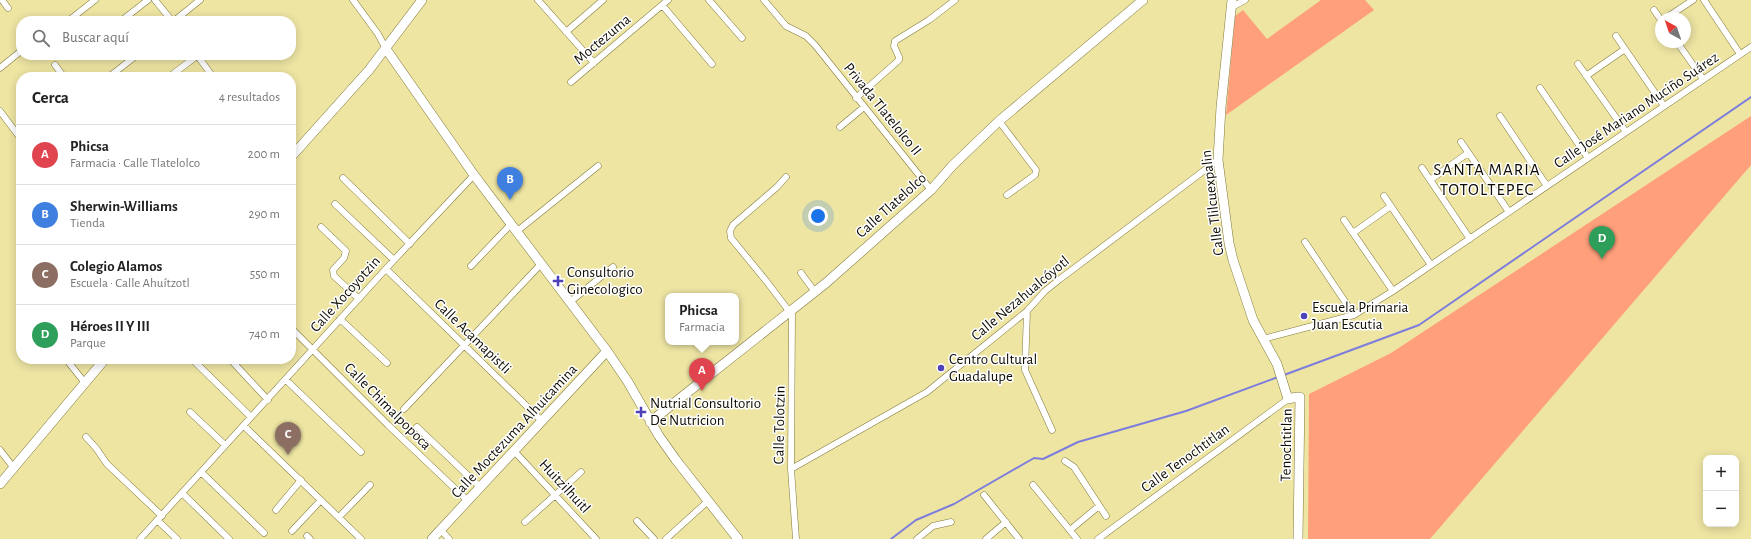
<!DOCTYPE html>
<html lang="es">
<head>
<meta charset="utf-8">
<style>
  :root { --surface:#fff; --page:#f2f2f2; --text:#222; --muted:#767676; --line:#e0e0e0; --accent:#d93025 }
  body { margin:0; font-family:"Alegreya Sans",sans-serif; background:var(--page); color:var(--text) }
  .controls { position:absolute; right:12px; bottom:12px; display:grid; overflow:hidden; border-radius:8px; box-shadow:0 2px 10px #0003 }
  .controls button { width:36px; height:36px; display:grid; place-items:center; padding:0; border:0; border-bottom:1px solid var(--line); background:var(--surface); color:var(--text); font:20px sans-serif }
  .compass { position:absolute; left:1655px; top:12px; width:36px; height:36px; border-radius:50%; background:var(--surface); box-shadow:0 2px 10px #0003; rotate:320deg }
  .you { position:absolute; left:818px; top:216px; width:14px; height:14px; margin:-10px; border:3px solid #fff; border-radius:50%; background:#1a73e8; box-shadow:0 0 0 6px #1a73e833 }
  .badge { display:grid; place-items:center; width:26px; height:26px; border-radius:50%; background:var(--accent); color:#fff; font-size:13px; font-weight:700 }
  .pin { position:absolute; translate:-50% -33px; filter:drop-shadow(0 1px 2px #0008) }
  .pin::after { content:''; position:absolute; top:21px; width:14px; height:12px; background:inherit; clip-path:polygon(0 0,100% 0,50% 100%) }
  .popup { position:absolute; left:665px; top:293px; width:74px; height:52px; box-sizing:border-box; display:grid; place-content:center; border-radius:8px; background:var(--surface); filter:drop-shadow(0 1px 3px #0005); font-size:13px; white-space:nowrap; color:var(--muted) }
  .popup b { font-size:15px; color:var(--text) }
  .popup::after { content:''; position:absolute; left:50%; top:100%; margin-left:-8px; border:8px solid transparent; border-top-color:var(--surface) }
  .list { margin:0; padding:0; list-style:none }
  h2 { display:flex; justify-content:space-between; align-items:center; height:52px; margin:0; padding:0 16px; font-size:17px }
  h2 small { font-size:13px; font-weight:400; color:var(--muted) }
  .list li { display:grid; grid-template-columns:26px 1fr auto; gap:12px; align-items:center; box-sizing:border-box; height:60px; padding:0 16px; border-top:1px solid var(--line) }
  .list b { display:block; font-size:15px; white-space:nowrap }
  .list p { margin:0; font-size:13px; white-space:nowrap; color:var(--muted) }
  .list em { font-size:13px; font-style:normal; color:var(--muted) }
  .icon { flex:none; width:22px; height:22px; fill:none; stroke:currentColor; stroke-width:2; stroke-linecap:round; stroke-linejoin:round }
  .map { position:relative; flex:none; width:1751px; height:539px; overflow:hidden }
  .search { position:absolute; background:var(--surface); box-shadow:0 2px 10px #0003; left:16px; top:16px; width:280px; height:44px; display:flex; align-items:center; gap:10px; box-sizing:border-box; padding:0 14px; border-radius:16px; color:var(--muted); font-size:15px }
  .panel { position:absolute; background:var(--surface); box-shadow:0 2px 10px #0003; left:16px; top:72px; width:280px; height:292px; border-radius:16px }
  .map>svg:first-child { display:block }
  .green { fill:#ff9f7b }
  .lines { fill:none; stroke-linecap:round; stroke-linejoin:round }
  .stream { stroke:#7d7ddc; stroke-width:2 }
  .street-casing { stroke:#81793a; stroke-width:7 }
  .secondary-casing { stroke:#81793a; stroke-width:10 }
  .street { stroke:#fff; stroke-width:6 }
  .secondary { stroke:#fff; stroke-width:9 }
  .poi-dot { fill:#4f42b9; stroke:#fff; stroke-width:1.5 }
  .labels { text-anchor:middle; stroke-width:3; stroke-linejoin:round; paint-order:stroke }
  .street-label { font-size:15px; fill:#0f0c00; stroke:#fff }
  .poi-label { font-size:15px; fill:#0f0c00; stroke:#fff; text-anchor:start }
  .quarter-label { font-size:17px; letter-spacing:1px; fill:#0f0c00; stroke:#fff }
</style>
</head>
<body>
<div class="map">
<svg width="1751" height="539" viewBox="0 0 1751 539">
  <rect width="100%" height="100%" fill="#eee5a3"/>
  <path class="green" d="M1321 0H1365L1374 10 1226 115 1235 16 1243 10 1267 39Z
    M1751 116V165L1430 539H1308L1309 394 1391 353Z"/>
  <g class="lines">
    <path class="stream" d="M1284 375 1419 325 1751 97
      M891 539 916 520 954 504 1034 458 1043 459 1078 442 1186 411 1278 377"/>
    <g class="street-casing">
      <path id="street" d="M2 0 8 8
        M155 0 172 21
        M353 0 378 34 386 49
        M538 0 594 63
        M709 0 742 38
        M764 0 786 26 806 36 815 45 931 190
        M1704 0 1740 54
        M662 5 712 64
        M1232 7 1245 0
        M1654 10 1661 20
        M1666 18 1693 0
        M68 21 95 0
        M121 21 148 0
        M174 21 200 0
        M566 32 603 0
        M1616 36 1664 106
        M1677 42 1703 79
        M197 55 213 77
        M1578 64 1626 132
        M55 65 64 77
        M0 68 21 51
        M110 76 137 55
        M1586 76 1625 49
        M169 77 198 55
        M571 82 668 0
        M1540 88 1588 158
        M856 98 899 60V57L894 46 895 41 929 20 955 0
        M0 111 21 139
        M1500 116 1547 186
        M999 121 1036 170 1035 175 1007 195
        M840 127 864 107
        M1461 142 1509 212
        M1422 168 1470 239
        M786 177 777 187 733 225 730 231 731 238 767 282 792 315 791 469 796 539
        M343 178 410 244
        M1430 180 1468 153
        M1384 196 1431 265
        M335 204 394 260
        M1344 220 1393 291
        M321 227 346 251 344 258 333 270 334 276 359 299
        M516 232 598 166
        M1353 233 1391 206
        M1305 242 1354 315
        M471 266 511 224
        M386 269 542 421
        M801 273 815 292
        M570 302 613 267
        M1027 311 1025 370 1052 430
        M340 319 387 363
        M291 328 388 425 468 501
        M1263 339 1354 315 1393 291 1751 47
        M66 359 85 383
        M192 359 251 417
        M230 359 268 400
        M286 380 361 452
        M404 409 541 264
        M190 412 225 445
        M244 426 361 539
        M417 427 480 487
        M86 437 96 448 107 464 162 516
        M0 450 13 467
        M514 451 596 539
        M1065 461 1074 467 1106 516
        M791 469 927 392 1027 311 1045 291 1060 279 1218 160
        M201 472 264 533
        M1033 485 1077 539
        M182 493 229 539
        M984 495 1019 539
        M276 510 301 480
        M339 517 370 485
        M157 520 177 539
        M637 521 654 539
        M525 522 581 472
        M441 530 449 539
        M1070 530 1099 506
        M292 531 321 500
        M307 536 310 539
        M140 539 394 260 474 175
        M666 539 708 501
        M917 539 933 526 951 522
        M986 539 1006 522
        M1098 539 1288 399"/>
    </g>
    <g class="secondary-casing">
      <path id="secondary" d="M1232 0 1221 107 1218 160 1229 243 1233 260 1253 320 1277 364 1288 399 1297 397
        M386 49 474 175 607 351 628 382 659 436 676 460 738 539
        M291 157 369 70 422 0
        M650 422 826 283 931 190 952 166 999 121 1143 0
        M0 484 105 359
        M432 539 607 351
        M1298 539 1300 397"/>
    </g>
    <use href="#street" class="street"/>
    <use href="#secondary" class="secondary"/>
  </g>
  <g class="poi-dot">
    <path d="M556 275h4v4h4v4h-4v4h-4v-4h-4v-4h4z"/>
    <circle cx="1304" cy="316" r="4"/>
    <circle cx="941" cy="368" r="4"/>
    <path d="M639 406h4v4h4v4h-4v4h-4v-4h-4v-4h4z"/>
  </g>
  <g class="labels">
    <g class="street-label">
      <text transform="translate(602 39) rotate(-40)" y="5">Moctezuma</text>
      <text transform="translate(883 109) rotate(51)" y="5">Privada Tlatelolco II</text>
      <text transform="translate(1636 110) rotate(-34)" y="5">Calle José Mariano Muciño Suárez</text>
      <text transform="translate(1212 203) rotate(-97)" y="5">Calle Tlilcuexpalin</text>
      <text transform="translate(891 205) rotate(-42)" y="5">Calle Tlatelolco</text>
      <text transform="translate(345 294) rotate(-48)" y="5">Calle Xocoyotzin</text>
      <text transform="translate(1020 298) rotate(-40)" y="5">Calle Nezahualcóyotl</text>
      <text transform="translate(473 336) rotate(44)" y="5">Calle Acamapistli</text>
      <text transform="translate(388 406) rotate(45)" y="5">Calle Chimalpopoca</text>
      <text transform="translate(779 425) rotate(-89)" y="5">Calle Tolotzin</text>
      <text transform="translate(514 431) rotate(-47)" y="5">Calle Moctezuma Alhuicamina</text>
      <text transform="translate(1286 445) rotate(-89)" y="5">Tenochtitlan</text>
      <text transform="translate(1185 458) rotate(-36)" y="5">Calle Tenochtitlan</text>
      <text transform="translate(565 486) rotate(47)" y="5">Huitzilhuitl</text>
    </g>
    <g class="poi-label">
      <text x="567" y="277">Consultorio<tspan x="567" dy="17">Ginecologico</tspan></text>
      <text x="1312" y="312">Escuela Primaria<tspan x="1312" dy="17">Juan Escutia</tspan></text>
      <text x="949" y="364">Centro Cultural<tspan x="949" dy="17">Guadalupe</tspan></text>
      <text x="650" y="408">Nutrial Consultorio<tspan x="650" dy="17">De Nutricion</tspan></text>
    </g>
    <g class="quarter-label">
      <text x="1487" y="175">SANTA MARIA<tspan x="1487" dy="20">TOTOLTEPEC</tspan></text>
    </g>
  </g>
</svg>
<div class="controls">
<button>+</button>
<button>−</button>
</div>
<svg class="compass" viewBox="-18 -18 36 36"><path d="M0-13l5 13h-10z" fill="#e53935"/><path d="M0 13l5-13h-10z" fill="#767676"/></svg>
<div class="you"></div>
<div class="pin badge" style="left:702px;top:391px;background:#e0444e">A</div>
<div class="popup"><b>Phicsa</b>Farmacia</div>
<div class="pin badge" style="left:510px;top:200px;background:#3f7fe0">B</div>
<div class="pin badge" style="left:288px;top:455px;background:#8d6e63">C</div>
<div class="pin badge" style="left:1602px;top:259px;background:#2e9e5b">D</div>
<div class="search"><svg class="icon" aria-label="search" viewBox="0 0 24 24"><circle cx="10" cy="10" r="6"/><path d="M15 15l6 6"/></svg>Buscar aquí</div>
<section class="panel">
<h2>Cerca<small>4 resultados</small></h2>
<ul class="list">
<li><span class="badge" style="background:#e0444e">A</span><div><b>Phicsa</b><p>Farmacia · Calle Tlatelolco</p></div><em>200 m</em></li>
<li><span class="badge" style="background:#3f7fe0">B</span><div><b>Sherwin-Williams</b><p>Tienda</p></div><em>290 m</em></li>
<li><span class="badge" style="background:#8d6e63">C</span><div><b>Colegio Alamos</b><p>Escuela · Calle Ahuítzotl</p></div><em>550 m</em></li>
<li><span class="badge" style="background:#2e9e5b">D</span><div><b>Héroes II Y III</b><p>Parque</p></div><em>740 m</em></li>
</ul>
</section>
</div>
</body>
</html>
